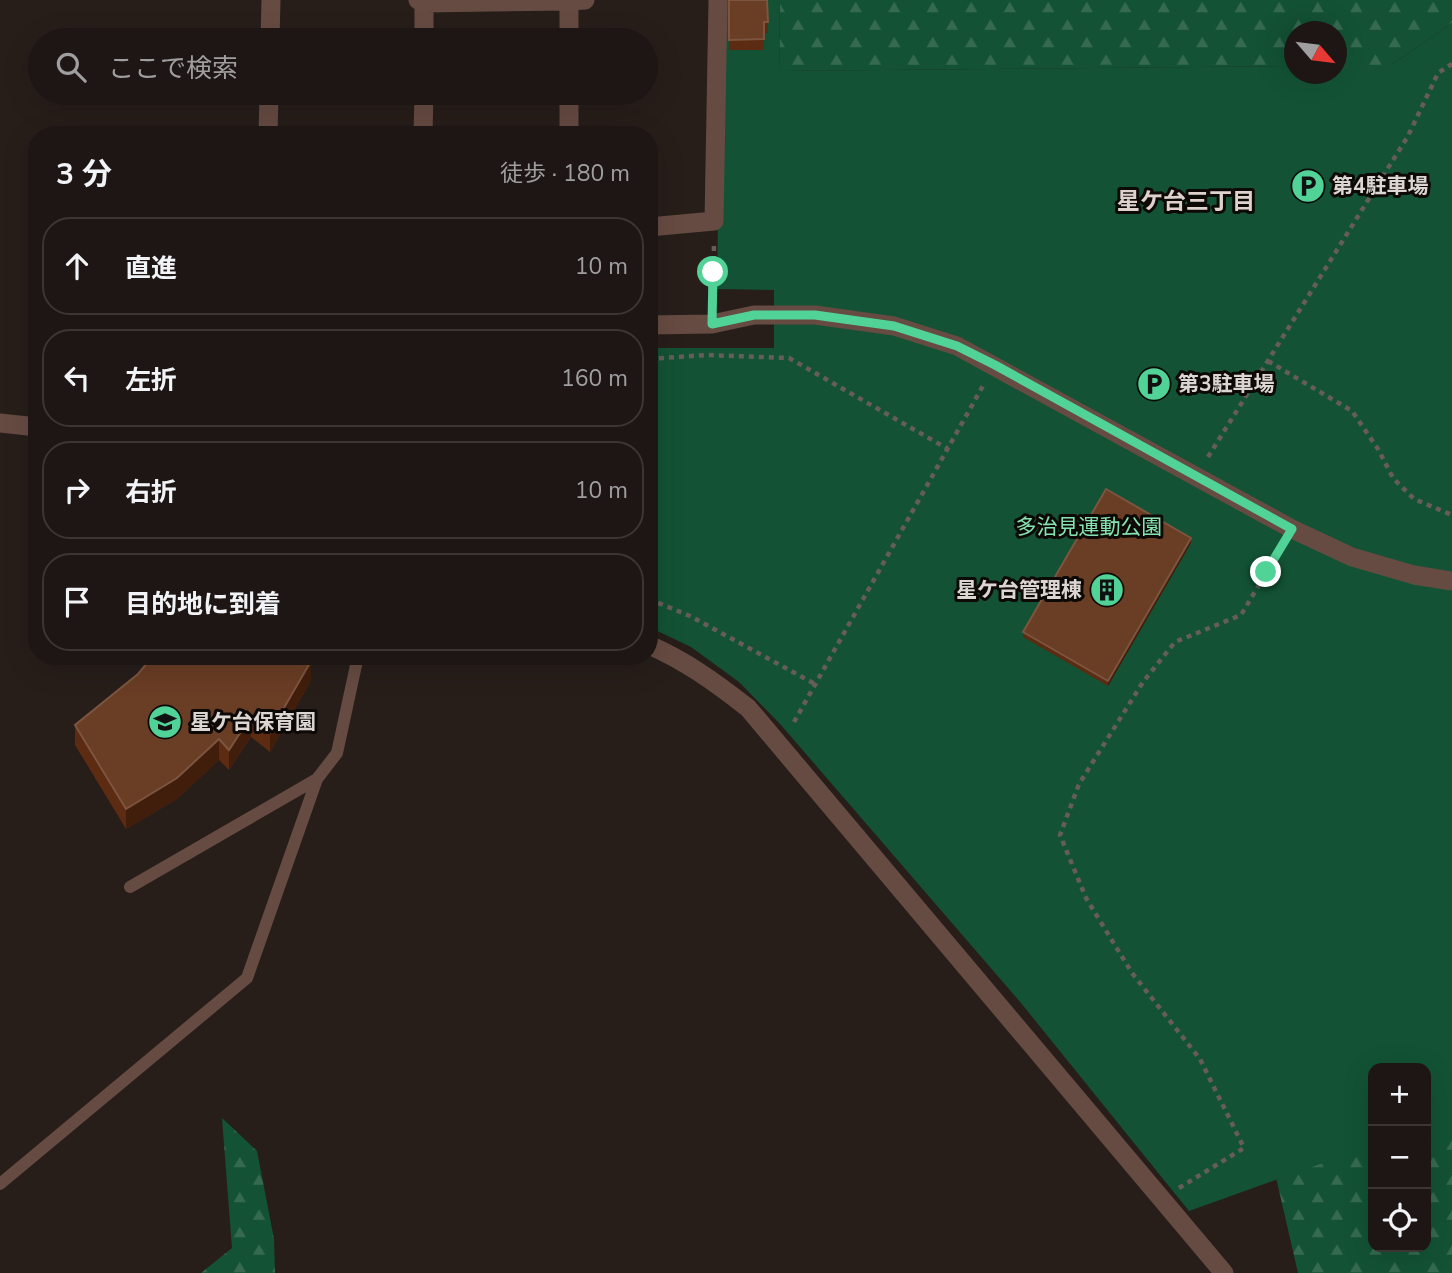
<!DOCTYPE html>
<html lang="ja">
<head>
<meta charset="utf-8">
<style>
  :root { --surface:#1d1614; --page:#2a2322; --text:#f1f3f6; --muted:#a09fa0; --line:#3b3534 }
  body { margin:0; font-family:"Nunito Sans","Noto Sans JP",sans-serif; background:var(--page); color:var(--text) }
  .controls { position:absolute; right:21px; bottom:21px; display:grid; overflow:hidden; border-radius:14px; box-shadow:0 7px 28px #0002 }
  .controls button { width:63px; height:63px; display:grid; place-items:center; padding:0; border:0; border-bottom:2px solid var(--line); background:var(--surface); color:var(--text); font:35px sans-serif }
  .compass { position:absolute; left:1284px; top:21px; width:63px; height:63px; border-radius:50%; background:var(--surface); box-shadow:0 7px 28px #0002; rotate:118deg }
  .stop { position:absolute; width:21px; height:21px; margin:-16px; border:5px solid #51d398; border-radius:50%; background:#fff }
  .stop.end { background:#51d398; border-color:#fff; box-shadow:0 2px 7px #0008 }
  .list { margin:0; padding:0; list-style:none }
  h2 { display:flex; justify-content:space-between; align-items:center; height:91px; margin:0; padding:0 28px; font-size:30px }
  h2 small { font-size:23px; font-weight:400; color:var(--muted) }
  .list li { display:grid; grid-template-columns:46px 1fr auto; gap:21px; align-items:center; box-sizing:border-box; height:98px; margin:0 14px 14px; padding:0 14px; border:2px solid var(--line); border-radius:28px }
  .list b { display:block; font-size:26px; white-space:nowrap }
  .list em { font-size:23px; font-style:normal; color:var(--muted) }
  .icon { flex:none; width:38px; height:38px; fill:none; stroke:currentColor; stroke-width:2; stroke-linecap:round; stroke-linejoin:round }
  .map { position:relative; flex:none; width:1452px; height:1273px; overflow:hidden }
  .search { position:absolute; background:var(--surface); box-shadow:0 7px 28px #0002; left:28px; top:28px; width:630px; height:77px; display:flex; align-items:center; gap:18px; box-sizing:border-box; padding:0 24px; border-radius:38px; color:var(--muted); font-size:26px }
  .panel { position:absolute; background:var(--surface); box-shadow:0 7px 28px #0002; left:28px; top:126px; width:630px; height:539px; border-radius:28px }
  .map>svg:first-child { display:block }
  .forest { fill:url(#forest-firs); fill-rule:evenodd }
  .park { fill:#135235 }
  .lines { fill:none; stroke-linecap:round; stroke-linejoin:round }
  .path { stroke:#665d5a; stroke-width:4.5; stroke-dasharray:5 5; stroke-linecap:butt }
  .service { stroke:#664b42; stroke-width:12 }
  .minor { stroke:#664b42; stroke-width:19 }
  .tertiary { stroke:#664b42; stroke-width:19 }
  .wall { fill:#5d2b11 }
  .shaded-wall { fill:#411e0c }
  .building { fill:#6a3d25; stroke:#7c5540; stroke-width:2 }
  .route { stroke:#51d398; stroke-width:9 }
  .labels { text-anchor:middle; stroke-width:6; stroke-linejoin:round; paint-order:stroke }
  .poi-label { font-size:21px; font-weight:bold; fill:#dcd5d2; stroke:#0d0907; text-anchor:start }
  .park-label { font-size:21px; fill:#84e3af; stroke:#0d0907 }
  .neighbourhood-label { font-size:23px; font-weight:bold; fill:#dfd2cc; stroke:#0d0907 }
</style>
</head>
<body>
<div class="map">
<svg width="1452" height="1273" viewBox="0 0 1452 1273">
  <defs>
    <pattern id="forest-firs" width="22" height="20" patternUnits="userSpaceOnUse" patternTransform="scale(1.75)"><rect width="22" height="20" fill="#135235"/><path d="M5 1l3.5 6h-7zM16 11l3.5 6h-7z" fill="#356a51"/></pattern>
  </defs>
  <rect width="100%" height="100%" fill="#271e1a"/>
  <path class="forest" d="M780 0H1452V23L1391 65H1337L1336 32H1294V66L779 71Z
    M1452 928V1273H1298L1272 1160ZM1373 1068H1426V1247H1373Z
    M222 1118 257 1151 274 1239 275 1273H201L232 1248Z"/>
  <path class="park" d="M721 0H780L779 71 1294 66V74H1336L1337 65H1391L1452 23V1138L1426 1142V1068H1373V1150L1351 1153 1189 1211 1021 1003 781 725 739 682 691 647 649 627V348H774V290L717 289Z"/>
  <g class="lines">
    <path class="path" d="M713 301 714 243
      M649 359 706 355 789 358 948 449
      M1268 361 1352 411 1378 449 1393 478 1414 499 1452 515
      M1208 457 1408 136 1438 73 1452 64
      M649 599 690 616 815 684
      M794 722 984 384
      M1179 1188 1244 1148 1200 1059 1132 973 1086 898 1060 835 1079 784 1143 682 1175 642 1241 615 1281 548"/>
    <path class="service" d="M130 887 317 779
      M0 1184 247 978 317 779 337 753 358 656"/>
    <path class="minor" d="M418 0 424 3 569 1
      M270 40 271 0
      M424 40V3
      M569 40V1L585 0
      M268 135 269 93
      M423 135 424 93
      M569 135V93
      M649 227 714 221 718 0
      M649 645C686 661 716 683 748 708L1224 1273"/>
    <path class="tertiary" d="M649 325 712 324 754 315H815L894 326 957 346 1292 529 1352 557 1414 575 1452 581
      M0 423 37 427"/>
  </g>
  <path class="wall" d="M729 0H767L768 33H764V50H729Z
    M1191 543 1108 686 1023 637V632Z
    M138 674 311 681 270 752 251 737 229 770 219 760 177 799 126 829 75 745V725Z"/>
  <path class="shaded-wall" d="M1191 538V543L1108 686V681Z
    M311 661V681L270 752V732Z
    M251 716V737L229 770V750Z
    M219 739V760L177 799 126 829V809Z"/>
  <path class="building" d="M729 0H767L768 22H764V39L729 40Z
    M1106 489 1191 538 1108 681 1023 632Z
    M153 656H303L311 661 270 732 251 716 229 750 219 739 177 778 126 809 75 725 138 674Z"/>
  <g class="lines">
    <path class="route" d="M713 272 712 324 754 315H815L894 326 957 346 995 365 1292 529 1266 572"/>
  </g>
  <defs>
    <g id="parking-disc" transform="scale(1.75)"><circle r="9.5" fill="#51d398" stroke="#0d0907"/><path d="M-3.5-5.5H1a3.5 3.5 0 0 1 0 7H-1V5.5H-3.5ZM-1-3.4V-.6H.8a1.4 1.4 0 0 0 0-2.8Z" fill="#111"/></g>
    <g id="building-disc" transform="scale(1.75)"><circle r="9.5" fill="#51d398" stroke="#0d0907"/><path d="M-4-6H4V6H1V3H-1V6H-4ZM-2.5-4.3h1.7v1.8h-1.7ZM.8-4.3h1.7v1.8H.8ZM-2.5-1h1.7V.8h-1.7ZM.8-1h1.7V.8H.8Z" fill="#111"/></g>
    <g id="school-disc" transform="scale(1.75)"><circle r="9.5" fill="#51d398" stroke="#0d0907"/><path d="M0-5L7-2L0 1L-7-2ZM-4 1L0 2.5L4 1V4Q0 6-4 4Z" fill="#111"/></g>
  </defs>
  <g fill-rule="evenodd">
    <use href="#parking-disc" x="1308" y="186"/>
    <use href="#parking-disc" x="1154" y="384"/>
    <use href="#building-disc" x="1107" y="590"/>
    <use href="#school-disc" x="165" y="722"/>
  </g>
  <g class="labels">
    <g class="poi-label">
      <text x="1332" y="193">第4駐車場</text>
      <text x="1178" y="391">第3駐車場</text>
      <text x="1082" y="597" text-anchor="end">星ケ台管理棟</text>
      <text x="190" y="729">星ケ台保育園</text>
    </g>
    <g class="park-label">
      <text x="1089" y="534">多治見運動公園</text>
    </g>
    <g class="neighbourhood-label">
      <text x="1186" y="209">星ケ台三丁目</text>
    </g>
  </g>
</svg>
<div class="controls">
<button>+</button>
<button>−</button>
<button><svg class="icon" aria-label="locate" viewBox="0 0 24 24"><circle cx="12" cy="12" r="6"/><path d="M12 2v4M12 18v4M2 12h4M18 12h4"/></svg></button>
</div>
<svg class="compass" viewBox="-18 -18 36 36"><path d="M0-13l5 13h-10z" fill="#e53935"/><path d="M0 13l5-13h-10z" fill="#a09fa0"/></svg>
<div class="stop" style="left:713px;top:272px"></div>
<div class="stop end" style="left:1266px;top:572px"></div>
<div class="search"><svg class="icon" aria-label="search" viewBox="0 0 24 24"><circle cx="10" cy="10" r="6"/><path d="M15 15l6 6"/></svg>ここで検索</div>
<section class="panel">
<h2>3 分<small>徒歩 · 180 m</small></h2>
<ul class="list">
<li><svg class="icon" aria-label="ahead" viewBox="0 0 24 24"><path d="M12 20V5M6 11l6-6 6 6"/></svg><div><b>直進</b></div><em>10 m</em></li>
<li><svg class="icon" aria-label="left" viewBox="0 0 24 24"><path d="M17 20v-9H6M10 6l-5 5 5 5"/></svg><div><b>左折</b></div><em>160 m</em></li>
<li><svg class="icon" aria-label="right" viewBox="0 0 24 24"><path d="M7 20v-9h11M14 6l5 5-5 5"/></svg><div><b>右折</b></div><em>10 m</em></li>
<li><svg class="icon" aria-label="arrive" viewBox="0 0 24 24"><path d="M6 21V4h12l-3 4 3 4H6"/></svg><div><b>目的地に到着</b></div></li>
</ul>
</section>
</div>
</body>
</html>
